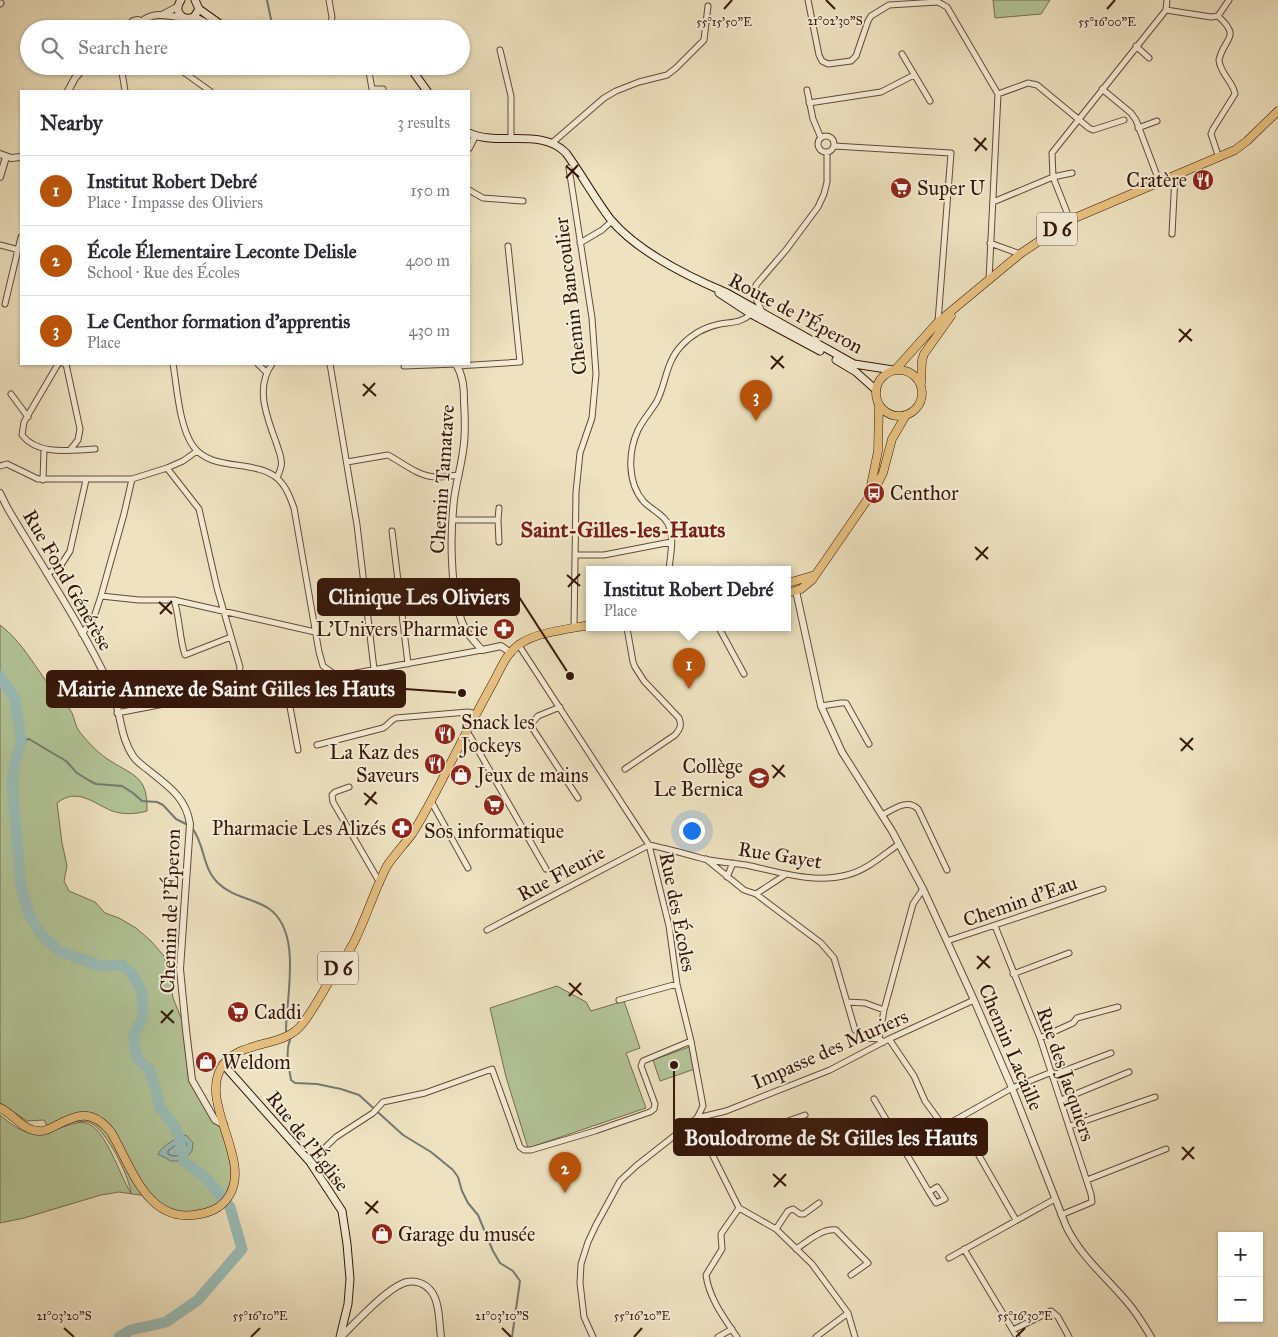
<!DOCTYPE html>
<html lang="en">
<head>
<meta charset="utf-8">
<style>
  :root { --surface:#fff; --page:#f7f7f7; --text:#2b2b33; --muted:#7c7c81; --line:#e1e1e2; --accent:#b45309 }
  body { margin:0; font-family:"IM FELL Great Primer",serif; background:var(--page); color:var(--text) }
  .controls { position:absolute; right:15px; bottom:15px; display:grid; overflow:hidden; border-radius:0px; box-shadow:0 1px 4px #0004 }
  .controls button { width:45px; height:45px; display:grid; place-items:center; padding:0; border:0; border-bottom:1px solid var(--line); background:var(--surface); color:var(--text); font:25px sans-serif }
  .you { position:absolute; left:691px; top:830px; width:18px; height:18px; margin:-12px; border:4px solid #fff; border-radius:50%; background:#1a73e8; box-shadow:0 0 0 8px #1a73e833 }
  .badge { display:grid; place-items:center; width:32px; height:32px; border-radius:50%; background:var(--accent); color:#fff; font-size:16px; font-weight:700 }
  .pin { position:absolute; translate:-50% -41px; filter:drop-shadow(0 1px 2px #0008) }
  .pin::after { content:''; position:absolute; top:26px; width:18px; height:15px; background:inherit; clip-path:polygon(0 0,100% 0,50% 100%) }
  .popup { position:absolute; left:586px; top:566px; width:205px; height:65px; box-sizing:border-box; display:grid; place-content:center; border-radius:0px; background:var(--surface); filter:drop-shadow(0 1px 4px #0005); font-size:16px; white-space:nowrap; color:var(--muted) }
  .popup b { font-size:19px; color:var(--text) }
  .popup::after { content:''; position:absolute; left:50%; top:100%; margin-left:-10px; border:10px solid transparent; border-top-color:var(--surface) }
  .list { margin:0; padding:0; list-style:none }
  h2 { display:flex; justify-content:space-between; align-items:center; height:65px; margin:0; padding:0 20px; font-size:21px }
  h2 small { font-size:16px; font-weight:400; color:var(--muted) }
  .list li { display:grid; grid-template-columns:32px 1fr auto; gap:15px; align-items:center; box-sizing:border-box; height:70px; padding:0 20px; border-top:1px solid var(--line) }
  .list b { display:block; font-size:19px; white-space:nowrap }
  .list p { margin:0; font-size:16px; white-space:nowrap; color:var(--muted) }
  .list em { font-size:16px; font-style:normal; color:var(--muted) }
  .icon { flex:none; width:28px; height:28px; fill:none; stroke:currentColor; stroke-width:2; stroke-linecap:round; stroke-linejoin:round }
  .map { position:relative; flex:none; width:1278px; height:1337px; overflow:hidden }
  .search { position:absolute; background:var(--surface); box-shadow:0 1px 4px #0004; left:20px; top:20px; width:450px; height:55px; display:flex; align-items:center; gap:12px; box-sizing:border-box; padding:0 18px; border-radius:28px; color:var(--muted); font-size:19px }
  .panel { position:absolute; background:var(--surface); box-shadow:0 1px 4px #0004; left:20px; top:90px; width:450px; height:275px; border-radius:0px }
  .map>svg:first-child { display:block }
  .green { fill:#b2c497; stroke:#746d50; fill-rule:evenodd }
  .water { fill:#9abdb8; stroke:#727a72 }
  .lines { fill:none; stroke-linecap:round; stroke-linejoin:round }
  .shore { stroke:#686a60; stroke-width:1 }
  .stream { stroke:#727a72; stroke-width:2 }
  .river { stroke:#9abdb8; stroke-width:11 }
  .minor-casing { stroke:#634937; stroke-width:7 }
  .tertiary-casing { stroke:#634937; stroke-width:8 }
  .secondary-casing { stroke:#351609; stroke-width:9 }
  .primary-casing { stroke:#351609; stroke-width:9 }
  .minor { stroke:#f4ecd6; stroke-width:5 }
  .tertiary { stroke:#f4ecd6; stroke-width:6 }
  .secondary { stroke:#f4ecd6; stroke-width:7 }
  .primary { stroke:#e7c180; stroke-width:8 }
  .ticks { fill:none; stroke:#351609; stroke-width:2 }
  .labels { text-anchor:middle; stroke-width:4; stroke-linejoin:round; paint-order:stroke }
  .shield { fill:#f4ecd6; stroke:#6e5646; stroke-width:1 }
  .shield-label { font-size:19px; font-weight:bold; fill:#351609 }
  .poi-label { font-size:20px; fill:#351609; stroke:#f4ecd6; text-anchor:start }
  .street-label { font-size:20px; fill:#351609; stroke:#f4ecd6 }
  .quarter-label { font-size:22px; font-weight:bold; fill:#7a1f14; stroke:#f4ecd6 }
  .ticks-label { font-size:12px; text-anchor:middle; fill:#351609; stroke:#f4ecd6; stroke-width:4; stroke-linejoin:round; paint-order:stroke }
  .leader { fill:none; stroke:#351609; stroke-width:2 }
  .callout-dot { fill:#351609; stroke:#f4ecd6; stroke-width:2 }
  .callout { fill:#351609; stroke:#351609; stroke-width:2 }
  .callout-label { font-size:21px; text-anchor:middle; font-weight:bold; fill:#fff }
</style>
</head>
<body>
<div class="map">
<svg width="1278" height="1337" viewBox="0 0 1278 1337">
  <rect width="100%" height="100%" fill="#eee2c0"/>
  <filter id="stains"><feTurbulence type="fractalNoise" baseFrequency=".004" numOctaves="4"/><feColorMatrix values="0 0 0 0 .2 0 0 0 0 .09 0 0 0 0 .02 0 0 0 .5 -.17"/></filter>
  <radialGradient id="worn" r=".72"><stop offset=".6" stop-color="#630" stop-opacity="0"/><stop offset="1" stop-color="#630" stop-opacity=".3"/></radialGradient>
  <path class="green" d="M993 0H1050L1041 14 995 18Z
    M0 625C23 642 35 668 53 690 59 697 68 705 72 713 75 719 75 726 79 731 86 740 97 752 106 758 132 776 148 774 147 811 136 814 124 815 112 811 93 803 77 787 57 803L62 843 67 866 64 881 69 891 95 902 105 913 119 918 136 928 151 941 164 956 170 976 173 998 186 1030 192 1080 215 1120 224 1125 234 1160 231 1193 208 1213 176 1215 147 1196 119 1192 101 1195 24 1218 0 1223V1115C17 1129 28 1137 50 1131L44 1120 27 1121 0 1103ZM72 1122C78 1122 86 1120 91 1123 107 1131 129 1176 131 1193 120 1177 106 1128 86 1123 77 1121 67 1126 59 1128Z
    M557 986 586 1002 591 1011 624 1001 640 1048 626 1053 646 1108 528 1148 506 1077 490 1008Z
    M689 1047 695 1069 660 1081 653 1060Z"/>
  <path class="water" d="M186 1135 193 1143 192 1151 184 1161H171L158 1154C162 1146 177 1137 186 1135Z"/>
  <g class="lines">
    <path class="shore" d="M182 1141H185L187 1145 182 1155 173 1156 168 1154V1151Z"/>
    <path class="stream" d="M267 0 273 29
      M21 741 29 739 66 761 77 773 90 781 96 784 122 786 133 793 142 801 157 802 163 805 176 819 188 825
      M192 828C205 844 202 868 218 883 232 897 252 898 268 908 303 931 286 997 286 1031
      M290 1040C285 1052 289 1067 291 1080L295 1083 317 1084 341 1089 359 1095 403 1135 431 1152 453 1170 458 1177 462 1191 468 1203 478 1215 493 1251 500 1263 513 1271 520 1281 512 1337"/>
    <path class="river" d="M0 676 15 700 21 741 15 764 12 782 21 887 29 914 40 933 59 951 101 966 122 965 132 974 142 991 143 1018 134 1034 135 1052 139 1060 149 1069 157 1094 160 1108 173 1124 179 1136 184 1161 205 1177 230 1207 242 1249 198 1300 166 1322 131 1330 119 1337"/>
    <g class="minor-casing">
      <path id="minor" d="M329 0 332 17 330 29
        M808 0 819 55 822 61 828 64 851 61 856 56 868 21 871 16 889 5 938 2 947 7 998 94 989 280
        M0 4 1 3
        M1166 10 1211 17 1218 16
        M1218 16C1242 38 1224 37 1219 60 1220 74 1233 81 1235 94L1213 129 1211 134 1219 158
        M1218 16 1229 0
        M1136 46 1149 58
        M500 50 511 96V138
        M902 54 930 101
        M121 66 125 91
        M175 66 210 91
        M368 66 372 89H383
        M1102 89 1131 113 1136 120 1159 181
        M807 90 813 119 821 138
        M998 94 1028 83 1037 85 1089 128 1093 130 1124 120
        M809 103 881 92 914 75
        M1138 128 1157 121
        M818 144a8 8 0 1 1 16 0a8 8 0 1 1-16 0Z
        M552 143 604 98 616 91 639 82 667 75 676 68 704 40 708 6
        M834 146 951 153 938 322
        M569 168 592 318 596 374 592 418 580 453 576 492 574 628
        M469 190 483 198 523 201
        M993 202 1053 177 1072 173
        M1070 220 1053 177 1052 153 1166 10 1167 0
        M1172 234 1175 175
        M580 243 602 230 612 221
        M990 243 1020 254
        M0 245 19 250
        M5 304 21 237
        M763 314 755 296 756 285 786 250 818 207 824 194 827 182V152
        M58 364 24 422 22 435C38 456 71 450 95 449
        M64 364H66L80 429 78 440 70 450
        M173 364C177 387 179 426 193 446 211 472 254 459 277 478 286 486 290 497 294 508L319 652 323 666 337 676
        M258 364 266 372
        M272 364C254 389 268 419 277 445 279 452 283 460 281 467 280 471 278 475 277 478
        M330 364 357 525 374 669
        M404 364V366L456 364
        M457 366 520 362 508 246
        M11 394 28 417
        M347 462 388 455C403 463 418 476 435 477 443 477 451 476 459 475
        M0 466 7 464 38 479H132L167 468 183 461 197 451
        M167 468 199 509 217 588 240 667 238 682 232 691
        M43 480 44 449
        M453 520H498L499 542
        M498 520 499 508
        M392 531 408 664
        M575 555H604L671 542
        M669 570C670 557 674 541 670 529 667 516 653 511 644 502 627 483 628 452 638 430 643 420 651 411 657 401 666 383 666 362 681 346 691 335 705 327 720 324 732 322 741 323 751 314
        M47 574 61 565 70 551 86 480
        M101 596 139 600H174L315 632
        M174 600C180 618 179 637 185 655L231 637
        M719 628 744 674
        M82 634 94 617 101 596 124 514 132 479
        M518 644 649 845 669 926 677 984 691 1041 703 1106 697 1118 636 1166 620 1181 596 1225 588 1242 581 1264 580 1283 584 1317 593 1337
        M290 685 288 696 298 750
        M821 706 841 703H846L869 744
        M560 707 538 716 532 723 533 729 578 798
        M117 713 232 691 290 685 482 650
        M466 733 470 736 546 869
        M317 745 383 728C389 725 390 720 396 718L468 712 476 714
        M625 769 675 735C680 729 682 726 679 718L644 681 635 667 633 662 627 628
        M349 787 335 792 332 795 333 802 380 883
        M431 801 468 868
        M882 815C893 810 907 798 918 809L947 870
        M649 845C668 849 686 854 704 859 718 862 732 863 746 865 779 872 814 884 847 875 867 870 883 855 899 844
        M706 859 744 890 756 894 821 943 834 958 855 1030 866 1038 879 1039 884 1042
        M727 877 733 863
        M756 894 785 875
        M995 926 1040 1038 1091 1194 1092 1202 1061 1215
        M487 930 649 845
        M947 941 1103 889
        M1013 974 1069 953
        M619 1000 677 984
        M847 1002 865 1003 884 1010
        M1040 1038 1073 1023 1077 1018 1118 1007
        M879 1039 884 1010 913 904 923 889
        M889 1039 914 1076 925 1101 944 1127
        M1053 1075 1111 1053
        M874 1099 929 1192 936 1203 945 1199 937 1187 929 1192
        M1061 1100 1129 1072
        M697 1118 726 1111 830 1070 889 1039 974 1000
        M697 1118 705 1123 710 1150 739 1208 776 1229 812 1264 848 1313 855 1337
        M958 1119 1016 1220
        M1070 1126 1155 1097
        M709 1149 805 1115
        M904 1149 1012 1088 1052 1072
        M310 1162 336 1137 373 1113 383 1102 425 1093 492 1069 520 1147 524 1150H531L595 1131 650 1112 654 1109 655 1104 641 1066 643 1061 691 1041
        M1087 1180 1166 1149
        M776 1229 788 1211 793 1209 800 1214H804L819 1203
        M796 1249C807 1242 822 1228 836 1230L868 1263 851 1275
        M964 1249 1017 1337
        M949 1258 1055 1199
        M1013 1330 1051 1311 1058 1317 1069 1337
        M718 1337 732 1329
        M737 1337C724 1318 709 1298 706 1275L722 1249 721 1234 739 1208
        M816 1337 848 1313"/>
    </g>
    <g class="tertiary-casing">
      <path id="tertiary" d="M162 15 177 7
        M141 22C154 11 165 16 181 17
        M130 29V25L133 21 138 20 141 22
        M68 91 75 78 86 66
        M469 148 475 136
        M0 154 11 158 21 157
        M0 177 6 157
        M456 364C463 376 464 387 464 401 465 417 466 434 463 451 461 467 456 483 454 500 450 534 450 590 462 622 466 633 474 641 482 650L501 646 511 653
        M0 493 8 509C43 568 82 626 111 688 121 710 119 735 133 756 137 762 142 765 147 769 168 786 186 797 190 824L180 969 186 1030 192 1080 215 1120 224 1125
        M796 591 821 706 842 752 892 831 923 889 974 1000 1012 1088 1066 1226C1081 1258 1110 1280 1132 1308 1139 1317 1145 1327 1151 1337
        M341 1337C355 1323 389 1286 407 1282 416 1280 426 1284 431 1291 440 1302 439 1324 441 1337"/>
    </g>
    <g class="secondary-casing">
      <path id="secondary" d="M181 0C173 11 182 22 194 17L199 9 195 0
        M199 9 227 29
        M194 17 218 29
        M409 66 427 91
        M469 133C499 147 541 127 566 153 582 175 595 199 611 220 639 253 689 277 727 293L854 364 893 370
        M719 293 751 314 820 351
        M836 360 856 372 876 390
        M223 1064 310 1162 342 1211 347 1244 350 1279 348 1304 340 1337"/>
    </g>
    <g class="primary-casing">
      <path id="primary" d="M876 393a23 23 0 1 1 46 0a23 23 0 1 1-46 0Z
        M895 370 938 322 1020 254 1070 220 1235 150 1247 141 1278 111
        M921 383 922 360 924 354 951 316
        M869 495 878 451 879 405
        M788 583 815 575
        M788 593 801 589 812 580 876 487 883 473 892 439 906 415
        M0 1108C14 1114 23 1131 39 1131 45 1132 51 1128 57 1125 79 1113 93 1110 111 1132 131 1166 146 1221 194 1215 209 1213 221 1209 229 1196 252 1160 200 1105 221 1068 238 1038 284 1050 303 1023 313 1010 321 995 330 980 339 967 349 953 356 938 367 915 375 889 387 866 394 855 404 845 412 834 423 817 432 799 441 782 458 748 476 714 494 681 501 668 507 652 520 644 537 632 569 629 590 625"/>
    </g>
    <use href="#minor" class="minor"/>
    <use href="#tertiary" class="tertiary"/>
    <use href="#secondary" class="secondary"/>
    <use href="#primary" class="primary"/>
  </g>
  <path class="ticks" d="M826 0 835 9M724 9 732 0M1107 9 1115 0M974 138 987 150M975 151 986 138M566 166 579 177M566 178 578 165M1179 329 1192 341M1179 342 1191 329M771 356 784 368M771 369 783 356M363 384 376 396M363 396 375 383M975 547 988 559M976 560 988 547M567 575 580 586M568 587 580 574M159 602 172 614M160 614 172 601M1180 738 1193 750M1181 751 1193 738M772 765 785 777M773 778 784 765M364 793 377 804M365 805 376 792M977 956 990 968M977 969 989 956M569 983 582 995M569 996 581 983M161 1011 174 1023M161 1023 173 1010M1182 1147 1194 1159M1182 1160 1194 1147M773 1174 786 1186M774 1187 786 1174M365 1202 378 1213M366 1214 378 1201M64 1328 74 1337M502 1328 511 1337M251 1337 260 1328M634 1337 642 1328M1016 1337 1025 1328"/>
  <defs>
    <g id="restaurant-disc" transform="scale(1.125)"><circle r="9.5" fill="#8f2418" stroke="#f4ecd6"/><path d="M-5-6h1v4h1v-4h1v4h1v-4h1v5L-1.5 .5V6h-2V.5L-5-1ZM5-6V6H3V1.5H1.5Q1.5-4 5-6Z" fill="#fff"/></g>
    <g id="supermarket-disc" transform="scale(1.125)"><circle r="9.5" fill="#8f2418" stroke="#f4ecd6"/><path d="M-6-5.5h2.5l.6 2H6L4.5 2H-2.5L-4.4-4H-6ZM-1.5 3.2a1.3 1.3 0 1 0 .1 0ZM3 3.2a1.3 1.3 0 1 0 .1 0Z" fill="#fff"/></g>
    <g id="bus-disc" transform="scale(1.125)"><circle r="9.5" fill="#8f2418" stroke="#f4ecd6"/><path d="M-5-6H5V4H4V6H2V4H-2V6H-4V4H-5ZM-3.5-4V0h7V-4ZM-3.5 1.2v1.5H-2V1.2ZM2 1.2v1.5H3.5V1.2Z" fill="#fff"/></g>
    <g id="pharmacy-disc" transform="scale(1.125)"><circle r="9.5" fill="#8f2418" stroke="#f4ecd6"/><path d="M-2-6h4v4h4v4h-4v4h-4v-4h-4v-4h4Z" fill="#fff"/></g>
    <g id="shop-disc" transform="scale(1.125)"><circle r="9.5" fill="#8f2418" stroke="#f4ecd6"/><path d="M-5-2.5h2.3a2.7 3.5 0 0 1 5.4 0H5L5.5 6h-11ZM-1.5-2.5h3a1.5 2.3 0 0 0-3 0Z" fill="#fff"/></g>
    <g id="school-disc" transform="scale(1.125)"><circle r="9.5" fill="#8f2418" stroke="#f4ecd6"/><path d="M0-5L7-2L0 1L-7-2ZM-4 1L0 2.5L4 1V4Q0 6-4 4Z" fill="#fff"/></g>
  </defs>
  <g fill-rule="evenodd">
    <use href="#restaurant-disc" x="1203" y="180"/>
    <use href="#supermarket-disc" x="901" y="188"/>
    <use href="#bus-disc" x="874" y="493"/>
    <use href="#pharmacy-disc" x="504" y="629"/>
    <use href="#restaurant-disc" x="445" y="734"/>
    <use href="#restaurant-disc" x="435" y="764"/>
    <use href="#shop-disc" x="461" y="775"/>
    <use href="#school-disc" x="759" y="778"/>
    <use href="#supermarket-disc" x="494" y="805"/>
    <use href="#pharmacy-disc" x="402" y="828"/>
    <use href="#supermarket-disc" x="238" y="1012"/>
    <use href="#shop-disc" x="206" y="1062"/>
    <use href="#shop-disc" x="382" y="1234"/>
  </g>
  <g class="labels">
    <g class="shield">
      <rect x="1037" y="212.5" width="40" height="33" rx="4"/>
      <rect x="318" y="951.5" width="40" height="33" rx="4"/>
    </g>
    <g class="shield-label">
      <text x="1057" y="236">D 6</text>
      <text x="338" y="975">D 6</text>
    </g>
    <g class="poi-label">
      <text x="1187" y="187" text-anchor="end">Cratère</text>
      <text x="917" y="195">Super U</text>
      <text x="890" y="500">Centhor</text>
      <text x="488" y="636" text-anchor="end">L'Univers Pharmacie</text>
      <text x="461" y="729">Snack les<tspan x="461" dy="23">Jockeys</tspan></text>
      <text x="419" y="759" text-anchor="end">La Kaz des<tspan x="419" dy="23">Saveurs</tspan></text>
      <text x="743" y="773" text-anchor="end">Collège<tspan x="743" dy="23">Le Bernica</tspan></text>
      <text x="477" y="782">Jeux de mains</text>
      <text x="386" y="835" text-anchor="end">Pharmacie Les Alizés</text>
      <text x="494" y="838" text-anchor="middle">Sos informatique</text>
      <text x="254" y="1019">Caddi</text>
      <text x="222" y="1069">Weldom</text>
      <text x="398" y="1241">Garage du musée</text>
    </g>
    <g class="street-label">
      <text transform="translate(570 296) rotate(-97)" y="7">Chemin Bancoulier</text>
      <text transform="translate(796 313) rotate(28)" y="7">Route de l'Éperon</text>
      <text transform="translate(442 479) rotate(-86)" y="7">Chemin Tamatave</text>
      <text transform="translate(68 580) rotate(60)" y="7">Rue Fond Générèse</text>
      <text transform="translate(780 855) rotate(9)" y="7">Rue Gayet</text>
      <text transform="translate(561 873) rotate(-28)" y="7">Rue Fleurie</text>
      <text transform="translate(1020 901) rotate(-19)" y="7">Chemin d'Eau</text>
      <text transform="translate(170 911) rotate(-88)" y="7">Chemin de l'Éperon</text>
      <text transform="translate(678 912) rotate(79)" y="7">Rue des Écoles</text>
      <text transform="translate(1011 1047) rotate(67)" y="7">Chemin Lacaille</text>
      <text transform="translate(830 1049) rotate(-24)" y="7">Impasse des Muriers</text>
      <text transform="translate(1066 1074) rotate(71)" y="7">Rue des Jacquiers</text>
      <text transform="translate(308 1141) rotate(52)" y="7">Rue de l'Église</text>
    </g>
    <g class="quarter-label">
      <text x="623" y="537">Saint-Gilles-les-Hauts</text>
    </g>
  </g>
  <g class="ticks-label">
    <text x="835" y="25">21°02'30"S</text>
    <text x="724" y="26">55°15'50"E</text>
    <text x="1107" y="26">55°16'00"E</text>
    <text x="260" y="1320">55°16'10"E</text>
    <text x="642" y="1320">55°16'20"E</text>
    <text x="1025" y="1320">55°16'30"E</text>
    <text x="64" y="1320">21°03'20"S</text>
    <text x="502" y="1320">21°03'10"S</text>
  </g>
  <path class="leader" d="M570 676L519 597M462 693L405 689M674 1065L674 1137"/>
  <g class="callout-dot">
    <circle cx="570" cy="676" r="5"/>
    <circle cx="462" cy="693" r="5"/>
    <circle cx="674" cy="1065" r="5"/>
  </g>
  <g class="callout">
    <rect x="318" y="579" width="201" height="36" rx="5"/>
    <rect x="47" y="671" width="358" height="36" rx="5"/>
    <rect x="674" y="1119" width="313" height="36" rx="5"/>
  </g>
  <g class="callout-label">
    <text x="419" y="604">Clinique Les Oliviers</text>
    <text x="226" y="696">Mairie Annexe de Saint Gilles les Hauts</text>
    <text x="831" y="1145">Boulodrome de St Gilles les Hauts</text>
  </g>
  <rect width="100%" height="100%" filter="url(#stains)"/>
  <rect width="100%" height="100%" fill="url(#worn)"/>
</svg>
<div class="controls">
<button>+</button>
<button>−</button>
</div>
<div class="you"></div>
<div class="pin badge" style="left:689px;top:689px">1</div>
<div class="popup"><b>Institut Robert Debré</b>Place</div>
<div class="pin badge" style="left:565px;top:1193px">2</div>
<div class="pin badge" style="left:756px;top:421px">3</div>
<div class="search"><svg class="icon" aria-label="search" viewBox="0 0 24 24"><circle cx="10" cy="10" r="6"/><path d="M15 15l6 6"/></svg>Search here</div>
<section class="panel">
<h2>Nearby<small>3 results</small></h2>
<ul class="list">
<li><span class="badge">1</span><div><b>Institut Robert Debré</b><p>Place · Impasse des Oliviers</p></div><em>150 m</em></li>
<li><span class="badge">2</span><div><b>École Élementaire Leconte Delisle</b><p>School · Rue des Écoles</p></div><em>400 m</em></li>
<li><span class="badge">3</span><div><b>Le Centhor formation d'apprentis</b><p>Place</p></div><em>430 m</em></li>
</ul>
</section>
</div>
</body>
</html>
